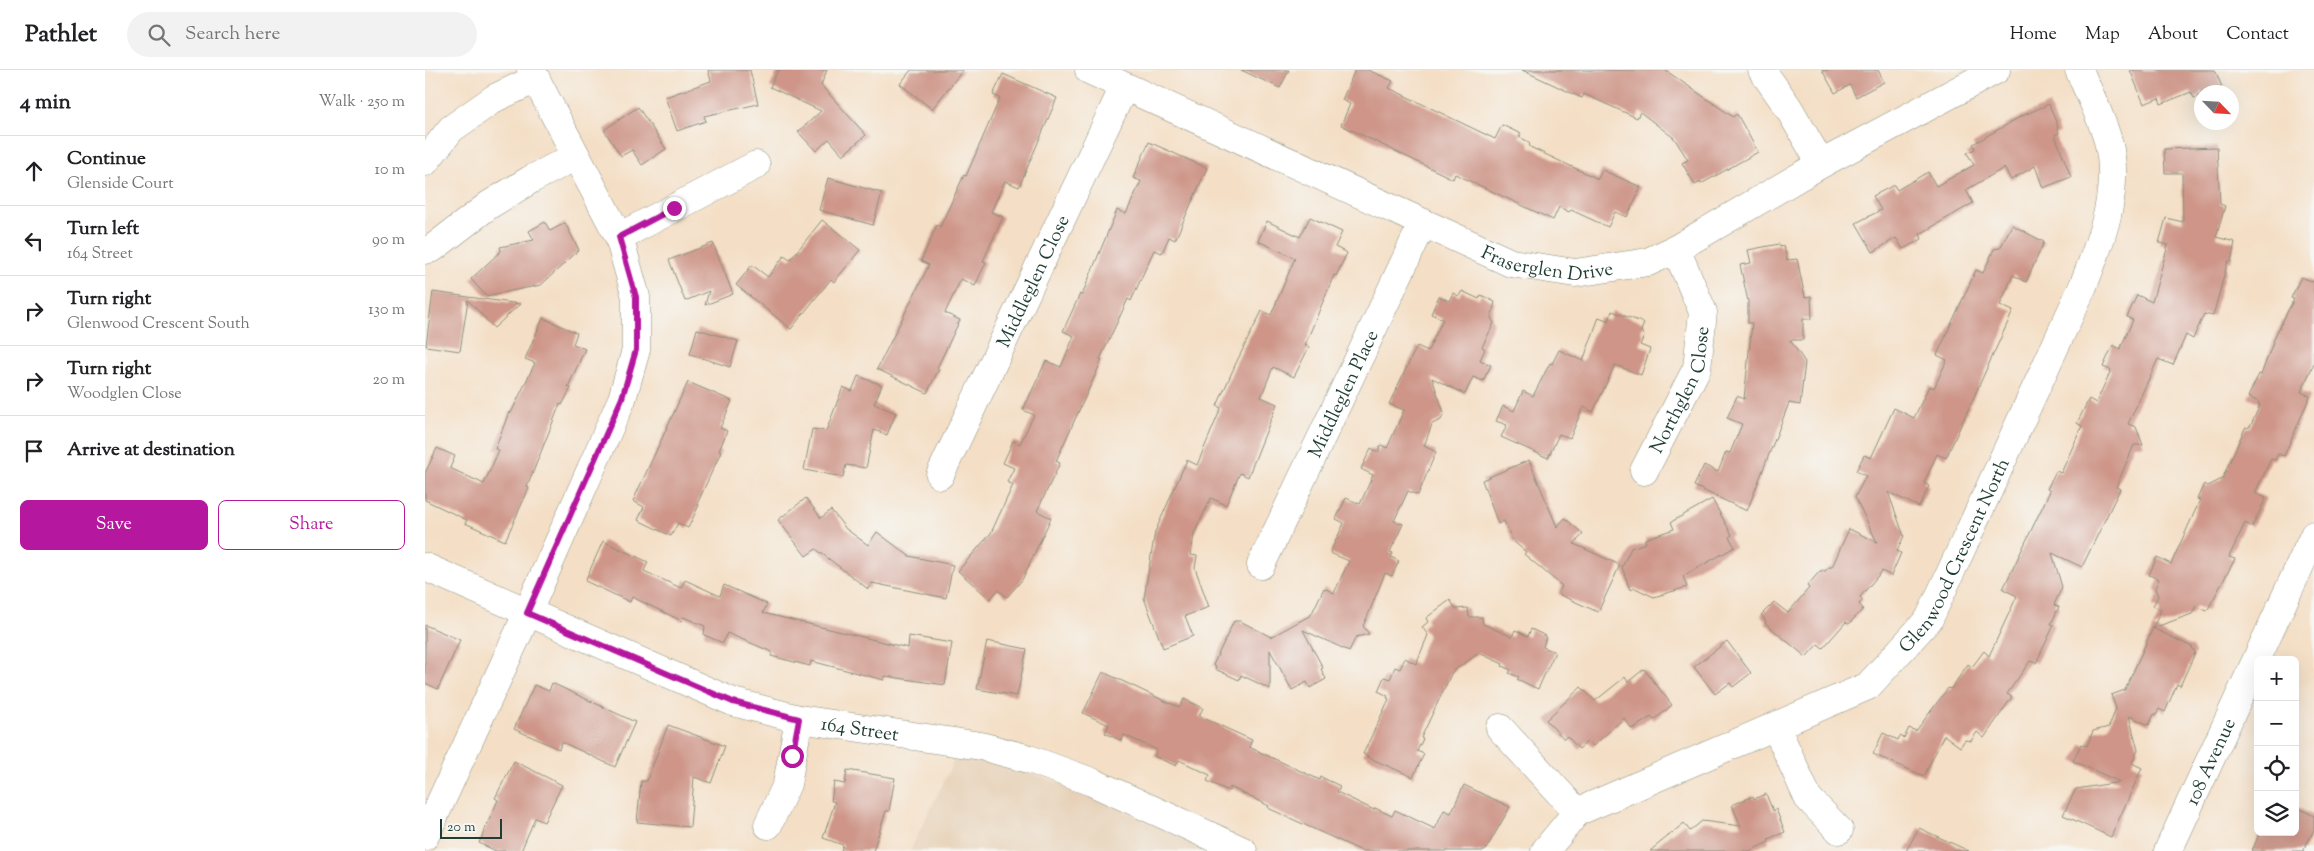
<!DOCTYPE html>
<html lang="en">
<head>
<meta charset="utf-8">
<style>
  :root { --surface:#fff; --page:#f2f2f2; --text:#202124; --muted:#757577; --line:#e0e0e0; --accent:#b5179e }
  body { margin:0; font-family:"Sorts Mill Goudy",serif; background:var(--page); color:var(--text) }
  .controls { position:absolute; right:15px; bottom:15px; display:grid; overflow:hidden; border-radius:8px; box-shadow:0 5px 20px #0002 }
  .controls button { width:45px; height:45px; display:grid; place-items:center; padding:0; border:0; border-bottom:1px solid var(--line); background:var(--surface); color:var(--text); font:25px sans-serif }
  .compass { position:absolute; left:1769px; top:15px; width:45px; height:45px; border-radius:50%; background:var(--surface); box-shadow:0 5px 20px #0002; rotate:115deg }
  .scale { position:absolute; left:15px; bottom:12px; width:62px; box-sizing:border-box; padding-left:5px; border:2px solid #1f3d34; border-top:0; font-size:14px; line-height:18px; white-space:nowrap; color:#1f3d34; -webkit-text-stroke:4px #f6f6f2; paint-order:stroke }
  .stop { position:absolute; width:15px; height:15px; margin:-11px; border:4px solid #b5179e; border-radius:50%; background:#fff }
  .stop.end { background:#b5179e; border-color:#fff; box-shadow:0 1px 5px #0008 }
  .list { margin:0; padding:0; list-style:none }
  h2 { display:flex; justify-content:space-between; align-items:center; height:65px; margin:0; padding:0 20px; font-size:21px }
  h2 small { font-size:16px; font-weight:400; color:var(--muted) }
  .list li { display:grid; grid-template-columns:32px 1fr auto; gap:15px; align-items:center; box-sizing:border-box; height:70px; padding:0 20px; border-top:1px solid var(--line) }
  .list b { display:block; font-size:19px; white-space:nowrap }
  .list p { margin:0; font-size:16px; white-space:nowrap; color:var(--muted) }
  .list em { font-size:16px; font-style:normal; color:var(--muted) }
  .actions { display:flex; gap:10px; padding:15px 20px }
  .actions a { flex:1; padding:11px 0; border:1px solid var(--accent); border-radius:8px; text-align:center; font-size:18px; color:var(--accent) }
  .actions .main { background:var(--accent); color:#fff }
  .icon { flex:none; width:28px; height:28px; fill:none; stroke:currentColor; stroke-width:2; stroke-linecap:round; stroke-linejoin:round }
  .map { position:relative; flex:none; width:1889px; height:781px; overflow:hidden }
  header { display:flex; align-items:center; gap:30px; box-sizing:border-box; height:70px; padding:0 25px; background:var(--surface); border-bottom:1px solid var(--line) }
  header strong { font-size:24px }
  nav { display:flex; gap:28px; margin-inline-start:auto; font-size:18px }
  .search { width:350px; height:45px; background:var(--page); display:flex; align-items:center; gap:12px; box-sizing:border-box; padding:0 18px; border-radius:28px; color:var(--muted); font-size:19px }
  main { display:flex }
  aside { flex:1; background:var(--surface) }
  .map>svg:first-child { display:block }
  .built { fill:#e6d0b6 }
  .building { fill:#ce9588 }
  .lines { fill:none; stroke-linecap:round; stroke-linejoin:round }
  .minor-casing { stroke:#8a8e7d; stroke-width:29 }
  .minor { stroke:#fff; stroke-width:28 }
  .route { stroke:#b5179e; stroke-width:6 }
  .labels { text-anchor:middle; stroke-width:4.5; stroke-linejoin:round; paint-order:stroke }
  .street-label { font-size:19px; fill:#1f3d34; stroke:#f6f6f2 }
</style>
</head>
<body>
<header>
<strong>Pathlet</strong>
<div class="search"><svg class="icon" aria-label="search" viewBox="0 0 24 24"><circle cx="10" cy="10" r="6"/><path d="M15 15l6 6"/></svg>Search here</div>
<nav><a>Home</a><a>Map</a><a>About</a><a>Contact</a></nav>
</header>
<main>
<aside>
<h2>4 min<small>Walk · 250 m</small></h2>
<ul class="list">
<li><svg class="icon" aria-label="ahead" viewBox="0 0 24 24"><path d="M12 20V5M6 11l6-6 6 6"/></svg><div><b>Continue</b><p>Glenside Court</p></div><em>10 m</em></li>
<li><svg class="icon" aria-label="left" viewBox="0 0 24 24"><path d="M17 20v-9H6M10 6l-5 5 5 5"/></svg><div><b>Turn left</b><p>164 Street</p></div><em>90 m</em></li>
<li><svg class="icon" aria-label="right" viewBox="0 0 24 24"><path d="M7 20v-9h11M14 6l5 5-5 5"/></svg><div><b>Turn right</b><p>Glenwood Crescent South</p></div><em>130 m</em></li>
<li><svg class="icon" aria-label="right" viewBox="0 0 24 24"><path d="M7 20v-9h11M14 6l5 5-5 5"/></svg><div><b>Turn right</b><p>Woodglen Close</p></div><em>20 m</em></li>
<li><svg class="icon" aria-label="arrive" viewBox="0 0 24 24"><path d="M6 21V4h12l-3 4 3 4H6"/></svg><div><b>Arrive at destination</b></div></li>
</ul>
<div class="actions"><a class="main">Save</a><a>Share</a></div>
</aside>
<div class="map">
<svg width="1889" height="781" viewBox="0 0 1889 781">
  <rect width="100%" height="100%" fill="#f6f6f2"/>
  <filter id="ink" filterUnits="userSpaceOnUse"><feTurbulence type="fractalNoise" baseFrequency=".02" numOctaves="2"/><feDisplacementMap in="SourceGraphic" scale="10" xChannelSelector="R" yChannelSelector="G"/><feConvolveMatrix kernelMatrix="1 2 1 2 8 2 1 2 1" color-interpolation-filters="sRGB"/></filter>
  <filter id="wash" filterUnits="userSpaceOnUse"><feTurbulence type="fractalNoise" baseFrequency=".0096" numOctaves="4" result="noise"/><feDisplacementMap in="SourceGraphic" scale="20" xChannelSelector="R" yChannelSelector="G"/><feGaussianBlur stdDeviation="1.12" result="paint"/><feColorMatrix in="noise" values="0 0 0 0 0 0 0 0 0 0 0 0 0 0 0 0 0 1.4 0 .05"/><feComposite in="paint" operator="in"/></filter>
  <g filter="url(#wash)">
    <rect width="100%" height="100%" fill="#f4dfc6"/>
    <path class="built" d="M533 682 637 713 786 781H485Z"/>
    <g id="blocks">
      <path class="building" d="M283 0H325L333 34 279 46 281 51 252 61 240 27 286 11Z
        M353 0H402L396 15 441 65 418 85 404 69 391 81 373 62 396 41 345 17Z
        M486 0H538L507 39 475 14Z
        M816 0H864L855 18Z
        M930 0H943L968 11 964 18 1070 69 1077 55 1096 64 1094 67 1104 72 1105 77 1173 109 1177 100 1216 117 1202 147 1190 142 1183 157 1146 140 1144 142 1134 137 1128 150 1030 104 1028 109 916 55 925 34 917 30Z
        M1097 0H1240L1308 47 1312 44 1333 82 1276 114 1275 112 1270 115 1257 93 1263 90 1249 68 1215 42 1212 48 1159 24 1157 28Z
        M1397 0H1453L1459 12 1431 27 1425 15 1410 23Z
        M1705 0H1790L1797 17 1783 22H1776V25L1769 28 1766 22 1736 34 1734 28 1719 34Z
        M578 4 632 28 594 117 580 111 566 142 578 147 558 191 561 192 550 216 536 209 520 243 535 250 512 298 514 299 502 323 452 299 504 195 496 191 512 155 515 157 539 105 541 106 575 28 568 25Z
        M1624 34 1633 57H1632L1634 63 1630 65 1646 107 1618 118 1610 96 1586 110 1579 98 1541 120 1548 133 1495 164 1497 169 1478 179 1471 168 1448 182 1431 153 1456 140 1448 126 1469 115 1472 120 1503 102 1511 116 1549 95 1542 83 1550 79 1548 74 1597 46Z
        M213 37 241 79 217 95 207 80 196 86 179 60Z
        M724 72 782 98 750 170 744 167 737 183 729 180 706 231 703 229 675 289 677 290 631 391 635 393 612 441 626 448 597 510 582 527 573 520 565 529 533 501 566 463 588 415 582 412 589 398 578 393 588 371 595 374 609 345 598 340 621 291 636 297 649 266 638 261 655 224 657 225 692 140 701 144 716 111 708 108Z
        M1792 77 1795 134 1800 136 1791 167 1810 172 1806 192 1803 191 1788 246 1779 244 1768 269 1761 265 1748 295 1733 289 1703 354 1711 357 1718 375H1709L1691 417 1695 419 1657 497 1627 483 1637 517 1629 535 1634 537 1626 554 1629 555 1611 593 1605 591 1582 624 1587 627 1559 668 1552 662 1546 671 1540 670 1535 677 1519 665 1499 706 1448 684 1458 663 1473 670 1475 666 1479 668 1484 658 1491 661 1523 618 1526 619 1543 594 1547 597 1559 581 1564 586 1592 526 1578 519 1625 421 1622 419 1631 401 1636 403 1657 356 1652 353 1664 329 1671 333 1686 300 1678 297 1688 275 1695 279 1708 250 1702 247 1712 225 1727 232 1743 175 1734 173 1741 148 1758 152 1757 103H1740L1739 79Z
        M403 108 457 123 448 155 394 140Z
        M885 147 917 162 910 177 922 183 911 206 909 205 880 275 884 277 869 307 848 297 836 327 852 334 823 407 815 403 801 435 786 428 769 464 766 485 772 486 770 498 784 537 760 546 768 566 738 578 719 528 730 462 762 390 772 395 796 338 792 336 811 293 837 241 846 245 870 188 833 171 842 151 875 167Z
        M397 150 435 180 409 212 406 209 366 259 311 215 327 195 343 207 359 186 365 190Z
        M120 152 125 161 140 153 154 180 116 215 61 226 46 209 76 181 75 177 109 170 104 161Z
        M1587 155 1619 172 1601 212 1588 205 1575 235 1588 241 1521 388 1512 384 1499 413 1504 416 1494 437 1463 422 1479 466 1472 481 1476 483 1466 506 1457 501 1435 527 1438 530 1434 534 1438 539 1424 554 1421 552 1398 578 1393 574 1381 587 1340 553 1341 551 1336 545 1349 532 1363 543 1384 518 1382 516 1395 501H1400L1404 497H1407L1424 459 1452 472 1430 427 1441 406 1431 401 1439 385 1446 388 1469 338 1489 348 1504 316 1509 318 1522 290 1512 285 1551 200 1558 203 1569 179 1575 178Z
        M288 173 308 224 280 235 284 221 260 231 244 190Z
        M1354 174 1355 177 1358 176 1360 181 1362 190 1372 189 1380 227 1386 226 1387 249H1378V270H1365L1380 292 1375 335 1364 333 1322 441 1269 416 1279 395 1293 402 1301 382 1305 383 1317 354 1302 348 1312 326 1319 329 1327 253H1323V231L1315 195 1326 193 1323 180Z
        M1876 207 1889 212V293L1876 322 1885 326 1859 386 1853 384 1850 390 1846 389 1830 423 1841 428 1827 457 1820 453 1804 487 1810 489 1782 541 1771 536 1767 544 1728 558 1767 577 1770 583 1755 616 1752 614 1740 642 1734 639 1731 645 1729 644 1724 655 1704 646 1713 680 1707 693 1717 698 1686 767 1638 745 1651 719 1695 712 1648 691 1656 674 1662 676 1668 661 1684 657 1691 638 1686 625 1700 620 1736 540 1728 536 1733 526 1730 518 1734 509 1724 505 1732 487 1746 494 1775 430 1772 429 1779 414 1783 416 1797 409 1820 358 1825 357 1835 335 1833 334 1834 332 1823 327 1834 304 1836 305 1851 264 1869 229 1866 228Z
        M1037 221 1054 229 1056 225 1070 232 1066 248 1069 253 1057 277 1060 279 1055 290 1066 295 1058 311 1048 307 1040 324 1007 308 1019 343 1016 350 1007 354 999 376 1011 382 993 425 983 421 969 451 978 454 965 482 968 483 966 487 974 491 967 506 960 503 943 545 938 556 944 564 931 567 924 581 878 560 898 598 896 599 901 609 885 618 882 612 867 620 845 580V619L816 605 814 610 790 599 791 597 788 595 809 551H815L846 567 886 545 899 518 909 523 924 491 905 483 919 453 911 449 921 428 935 434 948 405 936 399 946 378 953 382 956 375 962 378 967 367 979 340 964 334 992 276 1003 281 1018 249 1006 244 1014 226 1024 231 1028 223 1034 226Z
        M8 222 43 227 95 234 69 258 43 230 35 281 1 276Z
        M1187 241 1219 253 1216 261 1219 266 1215 275 1225 279 1216 305 1190 295 1168 342 1158 337 1145 368 1134 364 1123 388 1076 367 1082 355 1071 351 1078 336 1089 341 1098 321 1108 326 1125 293 1127 294 1134 280 1158 291 1174 247 1184 251Z
        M118 248 152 263 148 274 160 279 143 317 146 318 137 335 135 334 102 417 104 418 80 471 40 453 42 450 0 430V403L12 378 30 386 25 398 59 414 74 380 70 379 84 342 86 343 110 293 100 289Z
        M272 259 313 271 305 297 265 284Z
        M433 306 457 315 449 334 471 343 462 365 449 360 441 398 421 395 418 407 379 400 387 359 401 361 418 317 427 321Z
        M263 312 307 331 295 358 302 361 294 381 296 382 272 434 274 435 263 458 253 453 246 466 213 450 219 437 208 431Z
        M1104 390 1132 457 1140 448 1158 464 1149 474 1195 495 1173 542 1133 524 1137 516 1099 484 1101 482 1088 471 1079 451 1073 454 1057 410Z
        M381 428 396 448 406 440 421 459 443 475 452 462 484 486 528 495 521 528 447 513 443 519 391 479 381 486 353 450Z
        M1287 429 1307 465 1304 467 1310 477 1258 506 1262 517 1229 527 1210 518 1205 520 1197 497 1206 478 1221 473 1220 469 1249 459 1246 452Z
        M178 471 223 492 219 501 256 518 260 510 295 526 299 515 342 534 338 543 483 578 484 566 527 573 520 615 460 606 459 610 386 591 385 596 346 586 347 582 302 563 298 573 279 565 280 556 258 547 257 551 207 527 205 532 160 511Z
        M1025 530 1031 539 1043 538 1044 547H1057L1058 554 1087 567 1090 560 1103 566 1106 559 1121 566 1118 577 1130 582 1113 619 1092 609 1094 607 1084 603 1086 600 1077 596 1078 594 1054 583 1027 602 996 668 998 669 992 681 999 684 988 707 942 687 943 686 938 684 964 629 962 628 963 626 953 621 959 607 965 609 970 597 975 599 980 588 991 594 1003 565 997 557 1003 552 1001 548Z
        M0 555 35 570 13 619 0 613Z
        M562 571 602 579 592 626 552 619Z
        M1302 571 1326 603 1308 617 1305 613 1290 624 1269 597Z
        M1219 599 1247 635 1229 650 1226 647 1207 659 1199 648 1168 676 1163 671 1154 679 1142 666 1139 669 1121 650 1156 617 1170 631 1200 607 1203 612Z
        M678 602 744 633 755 637 759 629 778 638 774 646 827 670 824 677 895 710 896 707 915 716 912 722 949 740 950 738 967 746 970 740 1010 759 1019 740 1026 743 1039 715 1085 737 1060 781H937L843 738 844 736 805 717 804 721 782 711 785 705 754 690 751 696 729 686 732 680 699 665 697 671 680 663 684 655 658 643Z
        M127 613 210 652 190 697 137 672 134 679 89 659 109 615 124 621Z
        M243 655 300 676 286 713 269 707 265 757 212 752 216 711H222Z
        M89 691 137 715 119 752 110 748 96 781H71L54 773 73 730 70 728Z
        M422 700 470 708 464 741H461L448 781H416L418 775 398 768 410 732 406 731 409 712 420 714Z
        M1341 724 1348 741 1351 739 1360 762 1343 769 1344 772 1324 781H1225L1259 753 1265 761 1277 751 1316 756 1307 735 1328 726 1329 729Z
        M1870 736 1889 746V760L1878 781H1827L1835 762H1870Z
        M1494 758 1544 781H1481Z"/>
    </g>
  </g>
  <g filter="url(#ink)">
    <use href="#blocks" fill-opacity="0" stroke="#8a8e7d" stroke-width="1"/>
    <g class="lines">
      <g class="minor-casing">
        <g id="minor">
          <path id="s1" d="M664 0 1086 193 1150 203 1223 192 1251 179 1396 94 1571 0"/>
          <path d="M1337 0 1363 37 1396 94"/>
          <path d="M0 92 26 59 70 28 111 9"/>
          <path d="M194 167 331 95"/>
          <path d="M0 180 8 178 64 135 105 110 151 86"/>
          <path id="s2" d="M1219 401 1272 298 1278 242 1251 179"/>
          <path id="s3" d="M515 405 699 17"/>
          <path id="s4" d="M836 495 998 153"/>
          <path id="s5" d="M0 497 308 632 374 649 556 676 604 689 667 712 818 781"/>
          <path d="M1351 657 1383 728 1414 760"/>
          <path d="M1075 658 1152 742"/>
          <path d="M343 755 362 714 374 649"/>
          <path d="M0 766 93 564 197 329 211 280V227L194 167 106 0"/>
          <path id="s6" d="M1120 781 1152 742 1443 616 1504 549 1658 216C1676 171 1696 120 1683 71 1676 46 1664 23 1654 0"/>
          <path id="s7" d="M1743 781 1889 465"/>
        </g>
      </g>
      <use href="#minor" class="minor"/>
    </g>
  </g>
  <g class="lines" filter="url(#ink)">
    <path class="route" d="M249 138 194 167 211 227V280L197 328 102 543 308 632 374 649 367 686"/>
  </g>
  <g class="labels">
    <g class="street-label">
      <text dy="7" stroke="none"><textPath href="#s1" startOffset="500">Fraserglen Drive</textPath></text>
      <text dy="7" stroke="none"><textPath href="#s3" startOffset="215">Middleglen Close</textPath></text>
      <text dy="7" stroke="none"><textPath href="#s2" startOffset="90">Northglen Close</textPath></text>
      <text dy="7" stroke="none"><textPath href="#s4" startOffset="190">Middleglen Place</textPath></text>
      <text dy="7" stroke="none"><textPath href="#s6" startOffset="526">Glenwood Crescent North</textPath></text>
      <text dy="7" stroke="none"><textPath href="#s5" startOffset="466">164 Street</textPath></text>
      <text dy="7" stroke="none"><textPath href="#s7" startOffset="99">108 Avenue</textPath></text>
    </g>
  </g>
</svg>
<div class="controls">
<button>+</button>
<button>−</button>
<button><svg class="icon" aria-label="locate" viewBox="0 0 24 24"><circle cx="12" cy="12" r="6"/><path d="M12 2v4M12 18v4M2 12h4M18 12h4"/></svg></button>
<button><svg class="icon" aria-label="layers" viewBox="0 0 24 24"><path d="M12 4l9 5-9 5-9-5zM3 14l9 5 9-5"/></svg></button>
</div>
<svg class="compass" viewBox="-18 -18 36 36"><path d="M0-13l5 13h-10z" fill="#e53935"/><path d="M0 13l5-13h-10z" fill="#757577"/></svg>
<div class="scale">20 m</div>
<div class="stop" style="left:367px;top:686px"></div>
<div class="stop end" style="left:249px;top:138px"></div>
</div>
</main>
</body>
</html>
